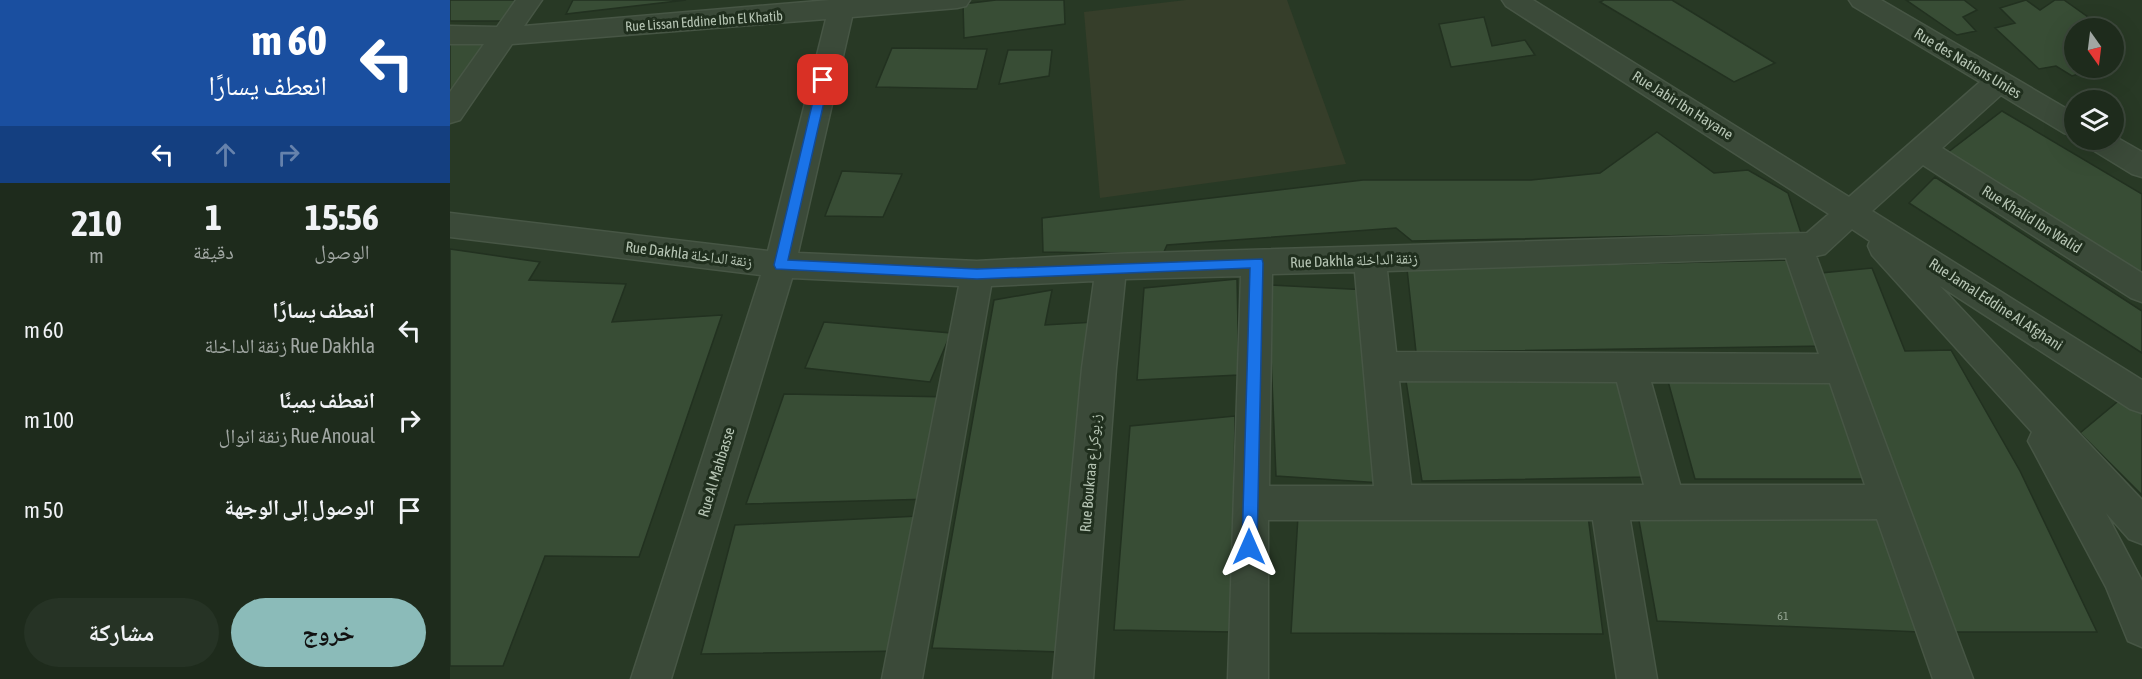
<!DOCTYPE html>
<html lang="ar">
<head>
<meta charset="utf-8">
<style>
  body { margin:0; font-family:"Asap Condensed","Noto Naskh Arabic",sans-serif; background:#263325; color:#f1f3f6; direction:rtl; height:100vh; display:flex; flex-direction:column; font-size:22px; white-space:nowrap }
  * { box-sizing:border-box; margin:0 }
  p { font-size:20px; color:#a1a7a3 }
  .icon { flex:none; width:33px; height:33px; fill:none; stroke:currentColor; stroke-width:2; stroke-linecap:round; stroke-linejoin:round }
  .map { position:relative; flex:1; overflow:hidden; direction:ltr }
  .side { display:flex; flex-direction:column; background:#1e2b1c; width:450px }
  .side>* { flex:none }
  .top-card { background:#1a4fa0; color:#fff; overflow:hidden }
  .needle { width:39px; rotate:166deg }
  .fabs { position:absolute; left:1614px; top:18px; display:grid; gap:12px }
  .fabs a { display:grid; place-items:center; width:60px; height:60px; border-radius:50%; background:#1e2b1c; box-shadow:0 6px 24px #0002,0 0 0 2px #3c473b; font-size:30px }
  .pin { position:absolute; display:grid; place-items:center; width:51px; height:51px; color:#fff; margin:-26px; border-radius:12px; box-shadow:0 3px 9px #0006 }
  .me { position:absolute; width:66px; margin:-33px; rotate:0deg; stroke-linejoin:round; filter:drop-shadow(0 0 4px #0008) }
  .turn { display:flex; align-items:center; gap:21px; height:126px; padding:0 24px; font-size:27px }
  .turn .icon { width:78px; height:78px; stroke-width:2.5 }
  .turn b { display:block; font-size:42px; line-height:51px }
  .lanes { display:flex; align-items:center; height:57px; padding:0 24px; background:#0003; justify-content:center; gap:30px; direction:ltr }
  .lanes .off { opacity:.35 }
  .eta { display:flex; justify-content:space-evenly; align-items:center; height:102px; text-align:center }
  .eta b { font-size:36px; font-weight:700; line-height:42px }
  .primary-button { display:flex; gap:12px; margin-top:auto; padding:12px 24px }
  .primary-button a { flex:1; height:69px; border-radius:36px; background:#8bbbb9; color:#111; font-size:24px; font-weight:700; line-height:69px; text-align:center }
  .primary-button a+a { background:#263325; color:#f1f3f6 }
  ul { padding:0; list-style:none }
  li { display:flex; align-items:center; gap:18px; height:90px; padding:0 24px }
  li div { flex:1 }
  li b { display:block; font-size:22px }
  li em { font-style:normal }
  main { display:flex; flex:1; min-height:0 }
  .map>svg:first-child { display:block }
</style>
</head>
<body>
<main>
<div class="map">
<svg width="1692" height="679" viewBox="0 0 1692 679">
  <rect width="100%" height="100%" fill="#283925"/>
  <path fill="#363e2a" d="M736 0H837L896 164 650 198 634 12Z"/>
  <path fill="#384d35" stroke="#223120" stroke-width="1.5" d="M0 0H73L57 21H0Z
    M123 0H236L116 14Z
    M546 0H614L615 24 514 38 513 4Z
    M1154 0H1222L1325 63 1284 82 1150 2Z
    M1456 0H1514L1527 10 1513 17 1526 31 1507 35Z
    M1576 0 1590 10 1605 0H1614L1645 22 1635 27 1637 28H1624V68H1648L1622 76 1606 66 1589 69 1545 28 1565 23 1550 8Z
    M1034 17 1042 46 1075 40 1085 55 1001 67 989 24Z
    M46 38 0 103V39Z
    M442 48 537 49 527 89 426 87Z
    M558 50H602L599 76 549 84Z
    M1552 111 1692 194V274L1497 153Z
    M1207 132 1264 173 1298 170 1338 193 1351 233 962 241 946 228 717 245 713 254 593 252 592 218 913 180H1081L1150 173Z
    M392 171 452 174 433 217 375 216Z
    M1485 177 1692 311V353L1459 203Z
    M0 249 90 262 79 280 176 284 162 322 272 315 189 557 95 556 53 666H0Z
    M1344 260 1377 346 966 352 957 269Z
    M1422 268 1455 351 1501 350 1570 471 1647 632H1501L1371 273Z
    M787 279 789 375 687 380 694 288Z
    M818 285 919 290 932 483 826 476Z
    M602 290 595 325 645 322 610 652 482 648 544 300Z
    M374 322 501 333 480 382 355 368Z
    M1216 374 1381 376 1418 479H1245Z
    M1167 378 1198 477 972 481 956 381Z
    M334 394 502 397 483 499 296 504Z
    M1672 398 1692 411V495L1630 433Z
    M785 416 782 632 664 630 680 426Z
    M1186 504 1425 507 1470 632 1207 621Z
    M1137 508 1153 634 841 633 848 516Z
    M469 516 454 651 251 654 285 525Z"/>
  <g fill="none" stroke-linecap="round" stroke-linejoin="round">
    <defs>
      <path id="minor" d="M66 0H92L74 26 380 0H520L516 6 507 8 402 17 348 253 527 261 661 254 1357 233 1379 214 1056 6 1052 0H1083L1399 197 1530 82 1403 6 1399 0H1431L1624 113V136L1614 133 1551 95 1492 148 1692 273V302L1681 298 1473 165 1422 211 1692 380V413L1680 409 1490 286 1692 500V544L1679 539 1656 513 1692 581V647L1678 641 1656 587 1584 452 1578 441 1582 432 1422 255 1418 246 1420 241 1402 229 1375 254 1366 256 1523 679H1483L1427 519 1180 520 1207 679H1167L1143 520H818V679H778L791 276 675 279 666 368 643 679H603L632 368 644 281 541 286 472 679H432L509 286 342 278 221 679H181L311 275 0 237V213L318 251 376 19 62 44 10 120 0 123V92L34 44H0V26L47 27ZM1336 258 1369 354 946 352 937 271ZM905 272 924 486H819L822 274ZM949 381 1167 382 1194 485H961ZM1201 382 1380 383 1415 485H1230Z
        M1664 136 1692 152V177L1682 174 1638 147 1634 140H1664Z"/>
    </defs>
    <use href="#minor" stroke="#475645" stroke-width="3"/>
    <use href="#minor" fill="#3b4a39" fill-rule="evenodd"/>
  </g>
  <path fill="#1a73e8" stroke="#114b97" stroke-width="1.5" d="M373 76 379 80 338 260 527 269 812 259 813 263 807 547 805 552 799 554 794 552 792 547 800 268 527 279 326 269 324 265 368 80Z"/>
  <g text-anchor="middle" dominant-baseline="central" stroke-width="6" stroke-linejoin="round" paint-order="stroke">
    <g font-size="12" fill="#95a693">
      <text x="1333" y="616">61</text>
    </g>
    <g font-size="14" fill="#b6c5b4" stroke="#202f1e">
      <text transform="translate(254 21) rotate(-4)">Rue Lissan Eddine Ibn El Khatib</text>
    </g>
    <g font-size="15" fill="#b6c5b4" stroke="#202f1e">
      <text transform="translate(1518 63) rotate(31)">Rue des Nations Unies</text>
      <text transform="translate(1233 105) rotate(32)">Rue Jabir Ibn Hayane</text>
      <text transform="translate(1582 219) rotate(32)">Rue Khalid Ibn Walid</text>
      <text transform="translate(239 254) rotate(7)">Rue Dakhla زنقة الداخلة</text>
      <text transform="translate(904 260) rotate(-2)">Rue Dakhla زنقة الداخلة</text>
      <text transform="translate(1546 304) rotate(33)">Rue Jamal Eddine Al Afghani</text>
      <text transform="translate(266 472) rotate(-73)">Rue Al Mahbasse</text>
      <text transform="translate(640 473) rotate(-85)">Rue Boukraa ز. بوكراع</text>
    </g>
  </g>
</svg>
<div class="fabs">
<a><svg class="needle" viewBox="-14 -14 28 28"><path d="M0-13l5 13h-10z" fill="#e53935"/><path d="M0 13l5-13h-10z" fill="#a1a7a3"/></svg></a>
<a><svg class="icon" aria-label="layers" viewBox="0 0 24 24"><path d="M12 4l9 5-9 5-9-5zM3 14l9 5 9-5"/></svg></a>
</div>
<div class="pin" style="left:373px;top:80px;background:#d93025"><svg class="icon" aria-label="arrive" viewBox="0 0 24 24"><path d="M6 21V4h12l-3 4 3 4H6"/></svg></div>
<svg class="me" style="left:799px;top:547px" viewBox="-20 -20 40 40"><path d="M0-17L14 15 0 8-14 15z" fill="#1a73e8" stroke="#fff" stroke-width="4"/></svg>
</div>
<section class="side">
<div class="top-card">
<div class="turn"><svg class="icon" aria-label="left" viewBox="0 0 24 24"><path d="M17 20v-9H6M10 6l-5 5 5 5"/></svg><div><b>60 m</b>انعطف يسارًا</div></div>
<div class="lanes"><svg class="icon" aria-label="left" viewBox="0 0 24 24"><path d="M17 20v-9H6M10 6l-5 5 5 5"/></svg><svg class="icon off" aria-label="ahead" viewBox="0 0 24 24"><path d="M12 20V5M6 11l6-6 6 6"/></svg><svg class="icon off" aria-label="right" viewBox="0 0 24 24"><path d="M7 20v-9h11M14 6l5 5-5 5"/></svg></div>
</div>
<div class="eta">
<div><b>15:56</b><p>الوصول</p></div>
<div><b>1</b><p>دقيقة</p></div>
<div><b>210</b><p>m</p></div>
</div>
<ul>
<li><svg class="icon" aria-label="left" viewBox="0 0 24 24"><path d="M17 20v-9H6M10 6l-5 5 5 5"/></svg><div><b>انعطف يسارًا</b><p>Rue Dakhla زنقة الداخلة</p></div><em>60 m</em></li>
<li><svg class="icon" aria-label="right" viewBox="0 0 24 24"><path d="M7 20v-9h11M14 6l5 5-5 5"/></svg><div><b>انعطف يمينًا</b><p>Rue Anoual زنقة انوال</p></div><em>100 m</em></li>
<li><svg class="icon" aria-label="arrive" viewBox="0 0 24 24"><path d="M6 21V4h12l-3 4 3 4H6"/></svg><div><b>الوصول إلى الوجهة</b></div><em>50 m</em></li>
</ul>
<div class="primary-button"><a>خروج</a><a>مشاركة</a></div>
</section>
</main>
</body>
</html>
